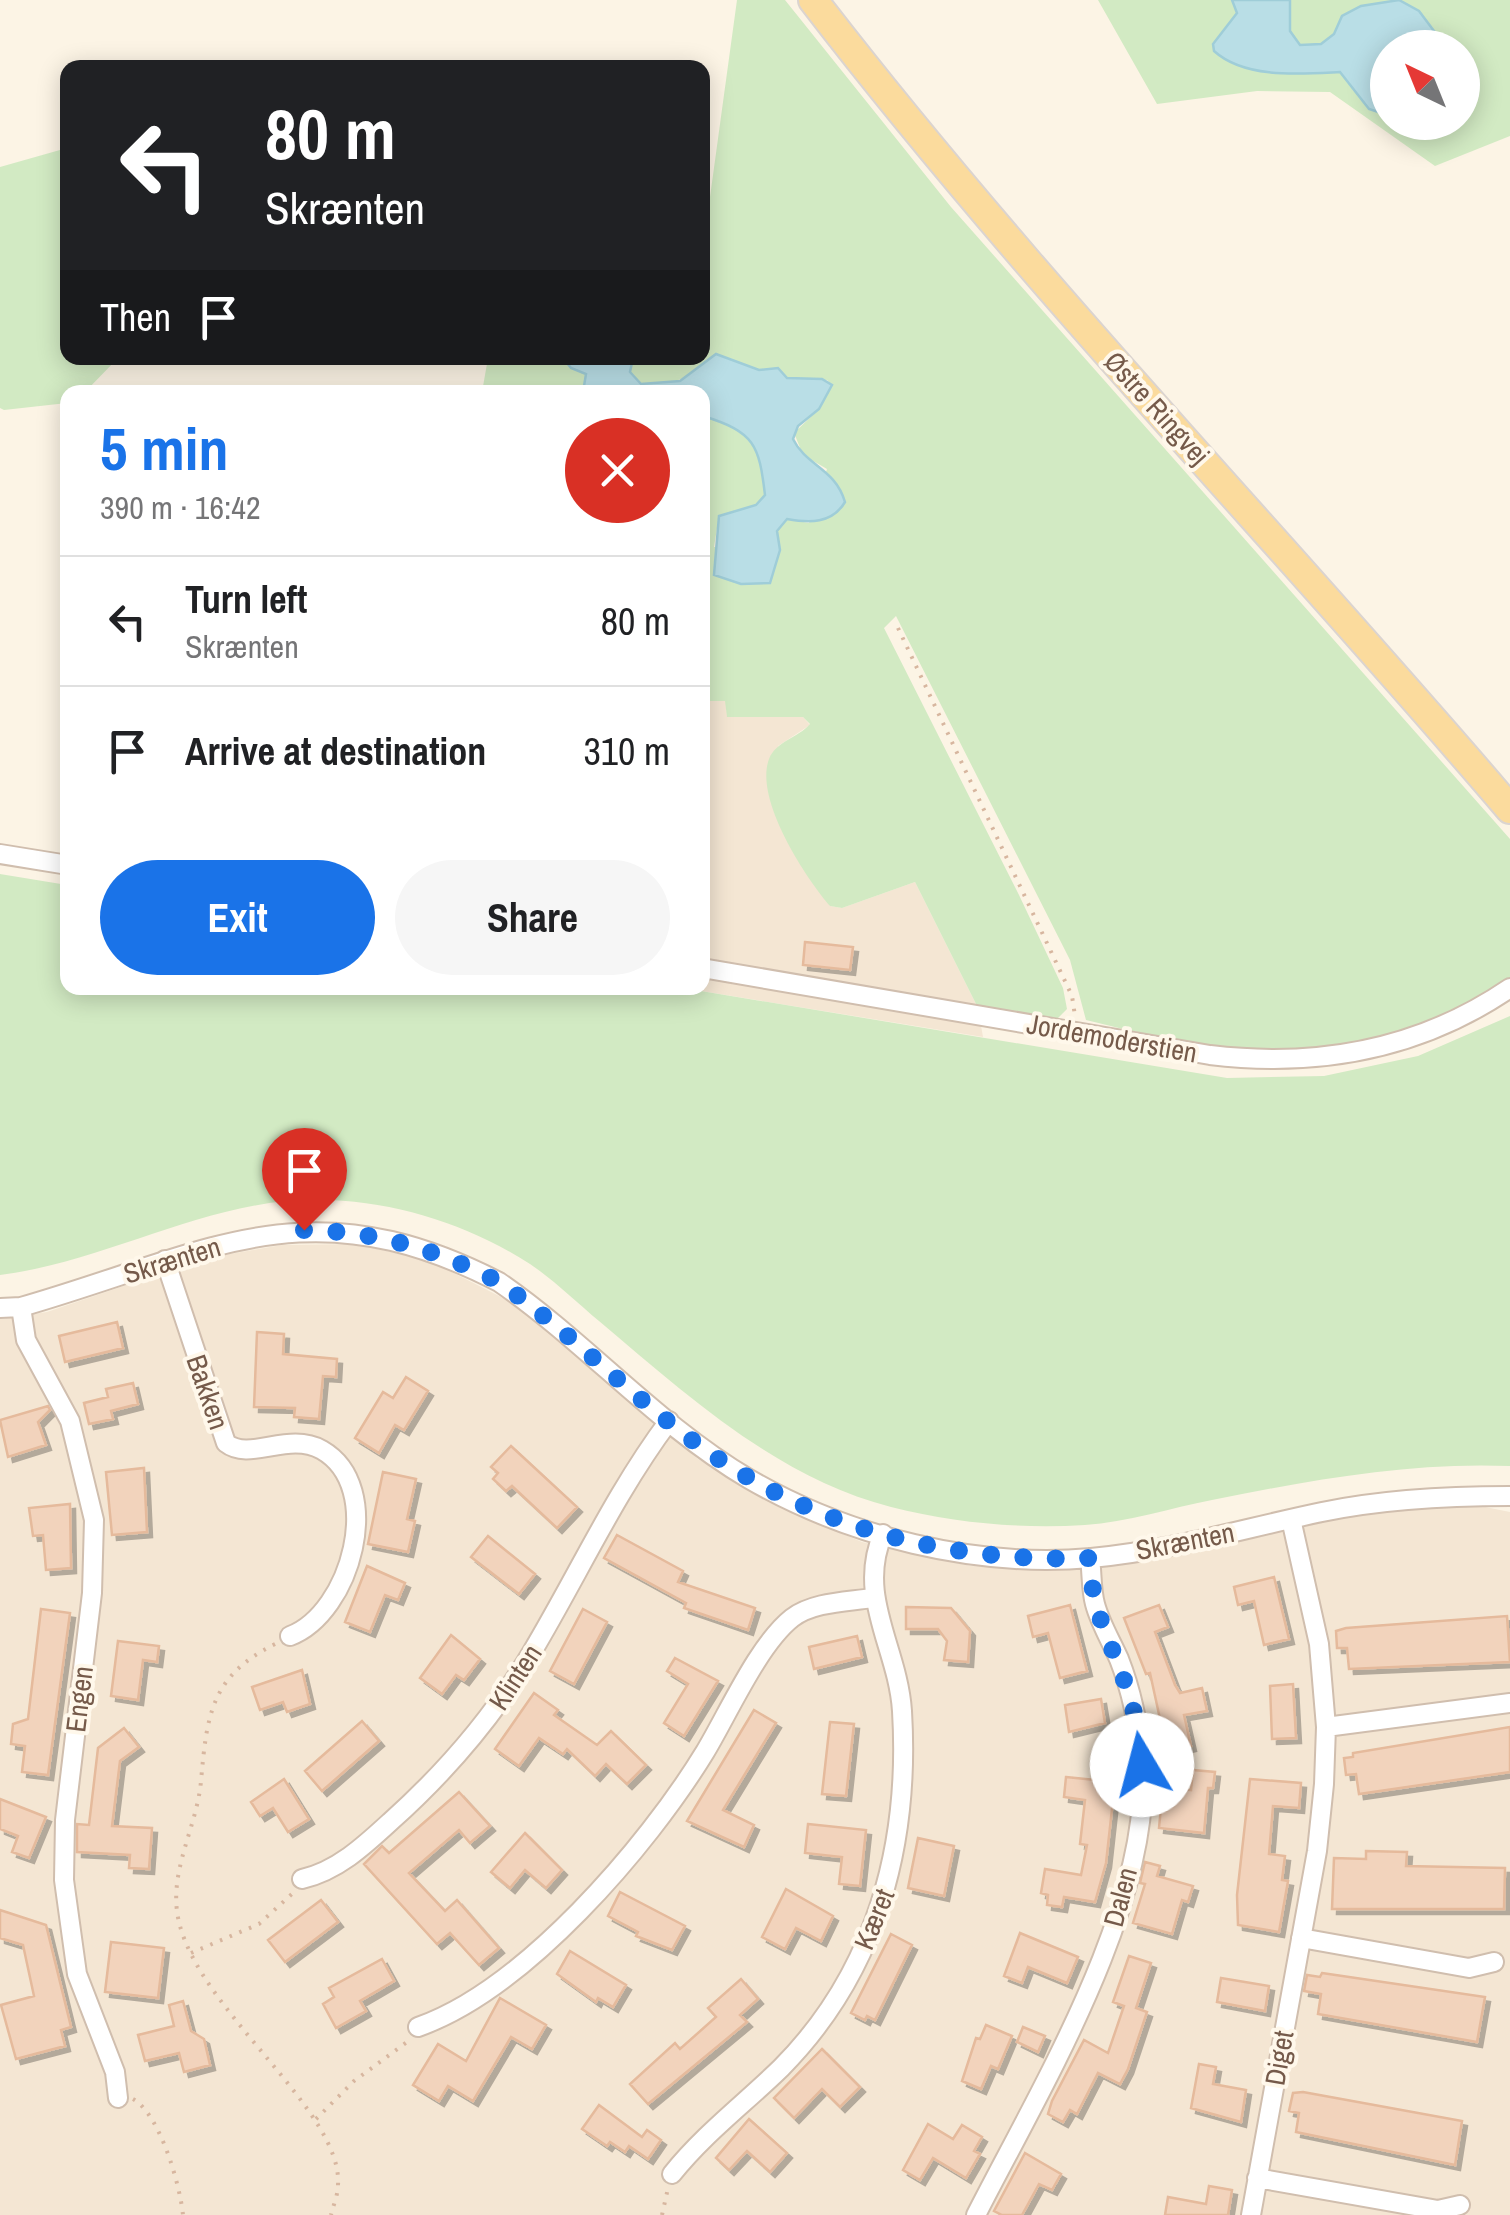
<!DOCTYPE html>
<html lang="en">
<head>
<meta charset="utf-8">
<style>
  body { margin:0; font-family:"Archivo Narrow",sans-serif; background:#f6f6f6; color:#202124; height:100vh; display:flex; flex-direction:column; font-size:38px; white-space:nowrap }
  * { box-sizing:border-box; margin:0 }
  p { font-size:32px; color:#757577 }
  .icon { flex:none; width:55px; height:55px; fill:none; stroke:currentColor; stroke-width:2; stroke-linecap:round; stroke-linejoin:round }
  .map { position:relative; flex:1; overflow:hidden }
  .side { position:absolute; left:60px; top:385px; width:650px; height:610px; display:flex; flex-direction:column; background:#fff; border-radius:20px; box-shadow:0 5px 25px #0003 }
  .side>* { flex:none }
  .top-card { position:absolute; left:60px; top:60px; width:650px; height:305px; border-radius:20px; box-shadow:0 5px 25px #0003; background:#202124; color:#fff; overflow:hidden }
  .needle { width:65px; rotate:317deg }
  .fabs { position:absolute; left:1370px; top:30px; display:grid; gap:20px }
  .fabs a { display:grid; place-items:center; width:110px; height:110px; border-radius:50%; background:#fff; box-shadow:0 5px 25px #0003; font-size:50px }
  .pin { position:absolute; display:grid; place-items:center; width:85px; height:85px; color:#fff; margin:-102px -42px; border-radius:50% 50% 50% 0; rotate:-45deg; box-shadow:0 0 10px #0007 }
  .pin .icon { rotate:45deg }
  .me { position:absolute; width:110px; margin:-55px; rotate:352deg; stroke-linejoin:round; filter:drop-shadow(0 0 8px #0008) }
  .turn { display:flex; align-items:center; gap:35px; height:210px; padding:0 40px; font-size:45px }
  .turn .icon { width:130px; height:130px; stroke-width:2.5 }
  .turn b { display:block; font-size:70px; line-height:85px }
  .then { display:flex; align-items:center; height:95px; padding:0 40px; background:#0003; gap:20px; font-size:38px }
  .round { display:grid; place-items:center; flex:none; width:105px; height:105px; border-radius:52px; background:#f6f6f6 }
  .summary { display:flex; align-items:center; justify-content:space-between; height:170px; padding:0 40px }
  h1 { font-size:60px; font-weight:800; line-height:75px; color:#1a73e8 }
  .button { display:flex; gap:20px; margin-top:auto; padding:20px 40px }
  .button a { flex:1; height:115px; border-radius:60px; background:#1a73e8; color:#fff; font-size:40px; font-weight:800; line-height:115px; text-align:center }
  .button a+a { background:#f6f6f6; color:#202124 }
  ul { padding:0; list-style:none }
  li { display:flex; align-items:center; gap:30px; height:130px; padding:0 40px; border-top:2px solid #e0e0e0 }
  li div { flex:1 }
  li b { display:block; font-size:38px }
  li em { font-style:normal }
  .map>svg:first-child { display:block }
</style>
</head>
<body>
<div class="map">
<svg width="1510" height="2215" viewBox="0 0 1510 2215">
  <defs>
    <filter id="shadow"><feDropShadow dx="5" dy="5" stdDeviation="0" flood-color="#0004"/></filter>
  </defs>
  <rect width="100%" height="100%" fill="#fcf4e5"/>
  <path fill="#f4e6d3" d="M703 701H726L727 717H803L810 725 778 746 830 906 842 908 915 882 978 1008 983 1037 683 988H702Z
    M356 1244 430 1261 513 1303 698 1459 781 1508 862 1542 971 1566 1066 1569 1158 1557 1373 1511 1480 1506 1510 1512V2215H0V1319L47 1312 206 1258 282 1245Z"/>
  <path fill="#d2eac3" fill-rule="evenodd" d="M737 0H785L951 207 1510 839V978C1368 1069 1244 1060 1086 1020L1070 960 896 616 884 628 1019 895 1063 988 1067 1009 1056 1020 978 1008 915 882 842 908 830 906C805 877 754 799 769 759 776 741 798 738 810 724L803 717H727L725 701H703V416C755 432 759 445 765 495L756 505 719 516 714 547 780 550 777 531 787 519 809 523 827 469 803 455 794 433 819 409 832 385 827 380 787 378 778 368 759 370 707 359C689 382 669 384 641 384L630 372 633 358H702L703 248Z
    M1098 0H1510V136L1435 166 1330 92 1257 91 1157 104ZM1388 48H1462V122H1388Z
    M67 148 68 358H118L85 392H68L67 403 4 410 0 408V167Z
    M488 358H563L571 368 587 374 583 392H482Z
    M0 874 67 885 68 988H683L1227 1078 1324 1076 1418 1056 1510 1016V1466C1408 1462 1312 1480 1212 1500 1171 1508 1127 1522 1085 1525 1020 1529 954 1523 891 1507 777 1478 687 1395 599 1321 576 1302 554 1280 530 1264 471 1226 401 1203 331 1200 215 1194 113 1261 0 1275Z"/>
  <path fill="#b9dee6" stroke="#9fcdd8" stroke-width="2.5" d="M1232 0H1290V31L1300 45 1321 44 1334 34 1342 16 1361 6 1399 0 1419 11 1446 47 1388 48 1387 115 1369 109 1340 72C1300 74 1245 79 1214 51L1213 44 1237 13Z
    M716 354 759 370 778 368 787 378 822 379 832 385 819 409 798 426 793 439C806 466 835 468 845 502 832 524 809 523 787 519L777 531 780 550 770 583 741 584 714 575 719 516 756 505 765 495C759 445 755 432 703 416L702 392H583L586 374 571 368 563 358H633L630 372 641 384 680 381Z"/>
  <path fill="#f2d3bc" stroke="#e5ba9c" stroke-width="2.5" filter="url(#shadow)" d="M805 942 853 947 850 970 803 965Z
    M117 1322 123 1348 65 1362 59 1336Z
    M257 1332 284 1334 283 1354 337 1359 336 1377 323 1376 319 1419 294 1417 295 1408 254 1407Z
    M406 1377 428 1391 404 1430 395 1425 379 1453 355 1438 383 1392 393 1398Z
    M133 1383 138 1404 111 1411 113 1419 89 1424 84 1403 108 1397 106 1389Z
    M48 1406 50 1410 38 1422 46 1445 8 1457 0 1420Z
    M511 1446 577 1507 557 1528 512 1486 506 1491 493 1479 498 1473 491 1467Z
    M144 1468 147 1532 112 1535 106 1472Z
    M383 1472 416 1479 407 1519 415 1521 408 1552 368 1544Z
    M70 1504 71 1568 46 1570 43 1535 33 1536 29 1508Z
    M617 1535 683 1571 678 1582 755 1608 748 1630 684 1608 686 1603 604 1558Z
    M488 1536 535 1574 519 1594 471 1557Z
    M367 1566 405 1583 398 1600 385 1595 370 1632 345 1622Z
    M1274 1577 1289 1639 1264 1645 1254 1601 1238 1605 1234 1587Z
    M1070 1605 1087 1671 1060 1678 1048 1633 1033 1637 1028 1616Z
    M1159 1605 1168 1627 1155 1632 1175 1685 1180 1693 1202 1688 1207 1711 1184 1715 1191 1746 1167 1751 1150 1673 1146 1674 1124 1618Z
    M906 1607 951 1608 970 1631 968 1662 944 1660 947 1641 938 1629H906Z
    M41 1609 70 1613 48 1775 22 1772 25 1746 11 1744 13 1724 28 1719Z
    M583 1609 607 1622 574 1684 550 1671Z
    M1507 1616 1510 1662 1349 1669 1347 1648H1337L1336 1631 1346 1628Z
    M451 1635 480 1659 464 1680 456 1675 442 1694 420 1678Z
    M857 1636 862 1657 814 1669 809 1647Z
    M118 1641 159 1646 157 1662 143 1660 138 1700 111 1696Z
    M675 1658 718 1681 684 1736 664 1723 688 1684 667 1671Z
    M302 1670 310 1704 287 1712 283 1702 260 1710 252 1687Z
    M1293 1684 1296 1738 1272 1739 1270 1686Z
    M534 1693 558 1710 554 1715 597 1745 611 1731 646 1765 627 1784 606 1764 595 1776 567 1749 563 1754 539 1738 519 1766 495 1749Z
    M1101 1699 1105 1723 1069 1732 1065 1705Z
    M754 1710 776 1723 723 1810 754 1825 744 1847 687 1821Z
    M362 1721 379 1741 322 1791 305 1771Z
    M830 1722 854 1724 846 1796 822 1794Z
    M1510 1727V1772L1359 1794 1356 1774 1346 1775 1344 1758 1353 1757V1753Z
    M124 1728 139 1747 120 1761 112 1826 152 1828 149 1869 129 1868 130 1855 77 1852V1824L89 1825 98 1748Z
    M1193 1770 1215 1772 1213 1788H1208L1204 1833 1159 1828 1163 1787 1191 1790Z
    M1066 1777 1115 1782 1106 1863 1095 1902 1064 1897 1062 1907 1047 1905 1048 1895 1041 1893 1045 1869 1081 1875 1087 1845 1080 1844 1085 1800 1064 1797Z
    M284 1779 309 1819 288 1832 273 1808 260 1816 251 1802Z
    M1250 1779 1301 1783 1299 1808 1273 1806 1269 1854 1285 1856 1282 1880 1288 1881 1279 1932 1238 1925 1237 1895Z
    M459 1792 490 1826 470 1843 459 1830 409 1873 445 1911 457 1900 499 1948 479 1965 450 1933 437 1944 364 1864 382 1846 389 1853Z
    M0 1799 46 1817 29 1858 12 1852 18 1836 0 1829Z
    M808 1824 866 1830 860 1886 839 1884 842 1857 805 1853Z
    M525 1833 562 1870 546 1888 525 1870 510 1888 491 1872Z
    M918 1838 954 1846 944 1896 908 1888Z
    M1366 1851 1407 1852 1406 1866 1505 1868 1504 1909H1332L1334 1858 1366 1859Z
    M1145 1862 1160 1866 1157 1876 1193 1886 1188 1902 1182 1900 1172 1934 1133 1923 1145 1884 1140 1883Z
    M786 1889 833 1916 821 1941 796 1928 785 1949 762 1937Z
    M620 1892 685 1926 672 1950 636 1936 638 1932 608 1916Z
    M321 1900 338 1922 285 1962 268 1940Z
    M0 1910 46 1925 71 2027 61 2030 65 2046 16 2059 1 2005 34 1996 23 1945 0 1938Z
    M1020 1933 1078 1957 1067 1983 1028 1967 1022 1983 1004 1976Z
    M891 1934 912 1945 875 2020 867 2016 865 2020 851 2013Z
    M111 1942 164 1948 158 1998 105 1992Z
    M570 1951 626 1985 613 2007 598 1998 596 2002 557 1974Z
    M1129 1956 1151 1963 1136 2008 1147 2012 1128 2069 1120 2084 1098 2073 1077 2114 1070 2110 1063 2122 1048 2114 1052 2101 1084 2040 1108 2053 1124 2006 1113 2002Z
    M382 1959 394 1981 360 2001 366 2011 336 2028 323 2004 334 1997 329 1988Z
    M1322 1973 1485 1997 1477 2042 1318 2014 1321 1994 1304 1991 1307 1975 1320 1977Z
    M1221 1978 1269 1986 1265 2011 1217 2002Z
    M741 1979 758 1999 740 2015 747 2022 648 2104 630 2084 675 2043 680 2049 716 2017 708 2008Z
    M500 1998 546 2025 532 2049 511 2037 473 2101 448 2086 439 2101 413 2085 438 2044 466 2061Z
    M183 2001 191 2031 204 2039 210 2065 184 2072 179 2053 145 2061 138 2035 174 2026 169 2005Z
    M986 2025 1012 2036 998 2069 991 2066 981 2089 962 2081 976 2038 980 2039Z
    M1023 2027 1045 2036 1038 2052 1017 2042Z
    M822 2049 860 2087 840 2107 822 2089 794 2118 774 2098Z
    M1199 2064 1216 2067 1213 2084 1246 2090 1241 2122 1191 2108Z
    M1303 2092 1462 2121 1455 2165 1296 2132 1299 2113 1289 2111 1293 2093Z
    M599 2105 642 2137 647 2130 661 2140 648 2159 629 2146 625 2152 610 2142 607 2146 582 2129Z
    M749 2119 787 2153 770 2172 747 2151 729 2170 716 2158Z
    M928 2124 953 2139 962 2125 982 2137 974 2151 980 2154 966 2178 933 2158 920 2180 903 2170Z
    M1025 2153 1061 2174 1052 2190 1039 2184 1022 2215H1002L994 2211Z
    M1209 2186 1232 2190 1228 2215H1165L1168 2197 1206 2204Z"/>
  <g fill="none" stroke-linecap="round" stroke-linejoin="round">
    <defs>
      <path id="street" d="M0 854 68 865
        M702 968 1210 1055C1318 1068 1419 1050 1510 988
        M165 1260 226 1443C250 1462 288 1431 322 1450 386 1487 351 1613 290 1636
        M21 1307 26 1340 70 1421 94 1520 92 1593 65 1820 64 1880 77 1974 115 2072 118 2098
        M0 1308 21 1307C209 1253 306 1183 499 1282 586 1342 657 1425 749 1479 849 1537 975 1568 1091 1558 1169 1551 1245 1528 1322 1512 1384 1499 1446 1496 1510 1496
        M1326 1727 1510 1703
        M302 1879C337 1871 364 1846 390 1822 446 1772 494 1716 532 1652 578 1575 615 1493 669 1421
        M1301 1938 1469 1968 1494 1962
        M418 2027C524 1990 647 1847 705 1752 728 1714 758 1645 792 1618 813 1602 846 1602 872 1598
        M672 2174C704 2134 744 2104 781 2068 877 1971 910 1844 902 1711 898 1648 856 1596 883 1534
        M1257 2178 1438 2210 1460 2205
        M976 2215C1039 2091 1153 1904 1142 1763 1139 1728 1132 1692 1119 1659 1111 1641 1100 1623 1095 1604 1091 1589 1092 1573 1090 1558
        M1251 2215 1317 1851 1324 1784 1326 1727 1319 1644 1291 1519"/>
      <path id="primary" d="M813 0C1030 282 1279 538 1510 809"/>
    </defs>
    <use href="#street" stroke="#d0beae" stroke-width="22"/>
    <use href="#primary" stroke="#dbd4d0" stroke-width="32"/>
    <path stroke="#d7b69f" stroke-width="4" stroke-dasharray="2.5 8" stroke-linecap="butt" d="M898 628 1072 996 1075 1016
      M275 1644C211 1676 207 1714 201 1781 197 1828 167 1873 179 1922 200 2012 343 2111 338 2185 338 2195 333 2206 331 2215
      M191 1953 259 1924 293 1893
      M133 2099C160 2114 180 2185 183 2215
      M316 2119 354 2081 407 2042
      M662 2215 668 2188"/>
    <use href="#street" stroke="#fff" stroke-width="18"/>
    <use href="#primary" stroke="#fbdb9d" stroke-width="28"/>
  </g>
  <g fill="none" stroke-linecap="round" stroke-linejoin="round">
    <path stroke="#1a73e8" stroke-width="18" stroke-dasharray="0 32.4" d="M304 1230C375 1231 436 1249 499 1282 570 1332 630 1395 700 1446 814 1529 952 1563 1090 1558L1094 1602 1132 1701 1142 1765"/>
  </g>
  <g text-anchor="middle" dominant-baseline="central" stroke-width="8" stroke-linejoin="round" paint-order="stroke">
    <g font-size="28" fill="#755a4a" stroke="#fff8eb">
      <text transform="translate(1157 408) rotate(48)">Østre Ringvej</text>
      <text transform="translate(1112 1038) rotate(10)">Jordemoderstien</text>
      <text transform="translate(172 1260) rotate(-17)">Skrænten</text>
      <text transform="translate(208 1392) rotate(71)">Bakken</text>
      <text transform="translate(1185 1541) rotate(-11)">Skrænten</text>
      <text transform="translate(515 1677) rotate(-57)">Klinten</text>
      <text transform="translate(79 1699) rotate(-83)">Engen</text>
      <text transform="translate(1120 1897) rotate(-75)">Dalen</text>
      <text transform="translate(874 1919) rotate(-68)">Kæret</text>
      <text transform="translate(1279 2058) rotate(-80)">Diget</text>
    </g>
  </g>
</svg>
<div class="fabs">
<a><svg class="needle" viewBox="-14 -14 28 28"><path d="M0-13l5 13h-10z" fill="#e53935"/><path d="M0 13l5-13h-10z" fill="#757577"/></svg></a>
</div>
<div class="pin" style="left:304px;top:1230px;background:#d93025"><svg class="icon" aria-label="arrive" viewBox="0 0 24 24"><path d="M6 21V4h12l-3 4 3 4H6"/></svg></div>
<svg class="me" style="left:1142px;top:1765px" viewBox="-20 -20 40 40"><circle r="19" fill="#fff"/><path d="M0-13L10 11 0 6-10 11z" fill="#1a73e8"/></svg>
<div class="top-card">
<div class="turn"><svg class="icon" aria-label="left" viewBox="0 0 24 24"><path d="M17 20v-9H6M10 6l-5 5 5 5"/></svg><div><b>80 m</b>Skrænten</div></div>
<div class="then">Then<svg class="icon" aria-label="arrive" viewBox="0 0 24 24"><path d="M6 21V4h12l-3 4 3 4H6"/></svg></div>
</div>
<section class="side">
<div class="summary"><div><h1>5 min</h1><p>390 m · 16:42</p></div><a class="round" style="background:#d93025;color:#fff"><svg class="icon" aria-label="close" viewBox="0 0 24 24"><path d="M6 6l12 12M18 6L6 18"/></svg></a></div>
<ul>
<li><svg class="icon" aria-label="left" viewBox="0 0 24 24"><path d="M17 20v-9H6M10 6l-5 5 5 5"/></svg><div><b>Turn left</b><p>Skrænten</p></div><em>80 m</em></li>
<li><svg class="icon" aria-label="arrive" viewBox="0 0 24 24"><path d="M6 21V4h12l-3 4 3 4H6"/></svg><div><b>Arrive at destination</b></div><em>310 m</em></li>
</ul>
<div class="button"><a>Exit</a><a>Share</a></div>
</section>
</div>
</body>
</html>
